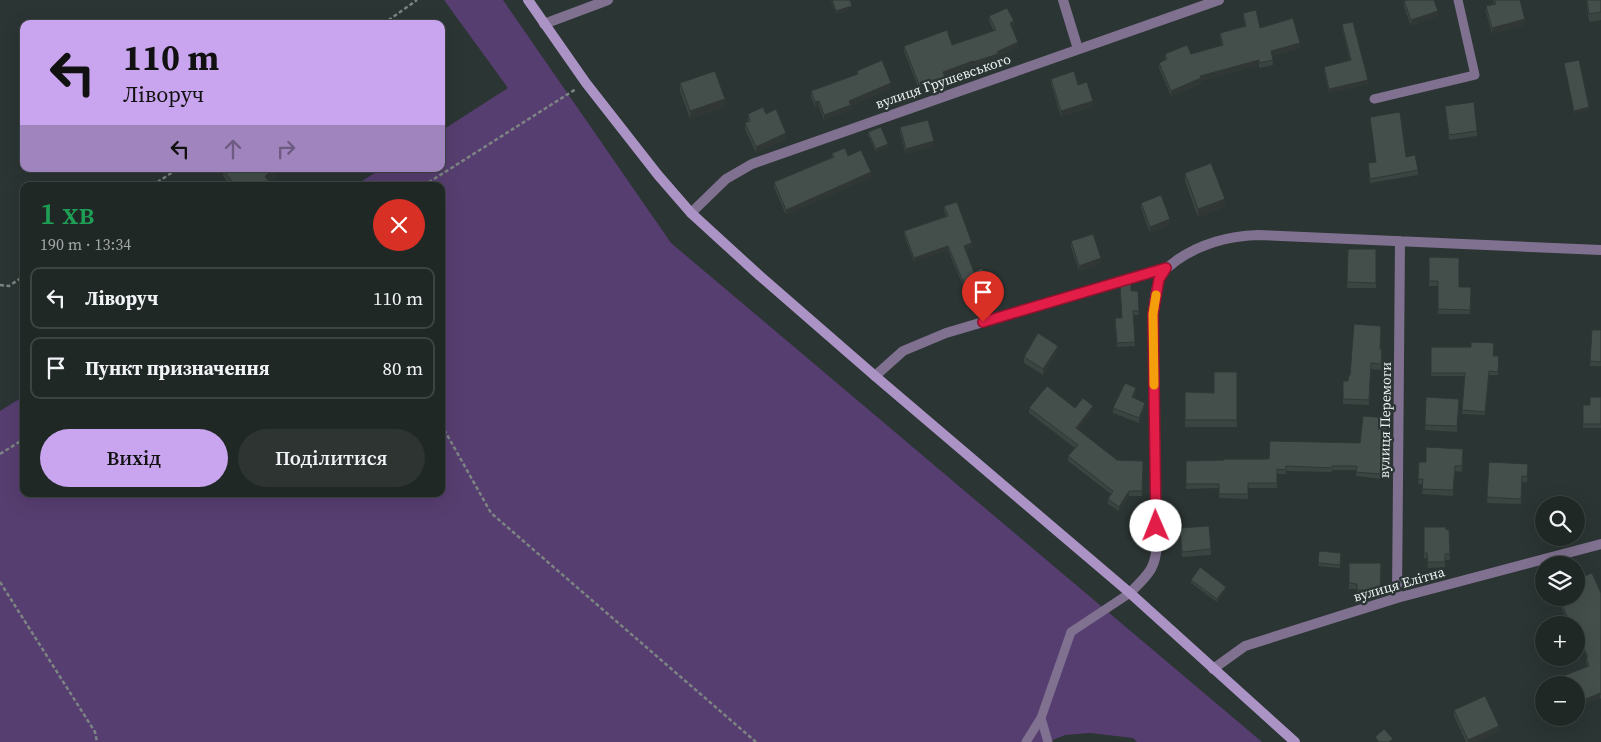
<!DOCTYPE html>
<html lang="uk">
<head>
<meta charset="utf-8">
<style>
  body { margin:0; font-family:"Source Serif 4",serif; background:#2d3432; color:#f1f3f6; height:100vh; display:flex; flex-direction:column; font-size:19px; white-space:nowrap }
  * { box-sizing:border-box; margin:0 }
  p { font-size:16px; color:#a2a6a7 }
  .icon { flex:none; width:28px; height:28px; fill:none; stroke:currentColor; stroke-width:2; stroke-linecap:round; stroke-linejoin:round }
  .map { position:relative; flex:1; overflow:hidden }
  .sheet { position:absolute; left:20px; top:182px; width:425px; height:315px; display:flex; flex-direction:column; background:#202826; border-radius:10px; box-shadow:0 5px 20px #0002,0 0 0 1px #3d4443 }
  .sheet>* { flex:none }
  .banner { position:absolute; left:20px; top:20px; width:425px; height:152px; border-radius:10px; box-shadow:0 5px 20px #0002,0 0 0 1px #3d4443; background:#c8a5ee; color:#111; overflow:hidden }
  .controls { position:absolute; left:1535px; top:496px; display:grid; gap:10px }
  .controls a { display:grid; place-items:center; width:50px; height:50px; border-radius:50%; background:#202826; box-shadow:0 5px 20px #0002,0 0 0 1px #3d4443; font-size:25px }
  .pin { position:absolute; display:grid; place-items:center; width:42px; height:42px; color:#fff; margin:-51px -21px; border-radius:50% 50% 50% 0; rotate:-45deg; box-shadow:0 0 5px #0007 }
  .pin .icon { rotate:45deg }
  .me { position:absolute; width:55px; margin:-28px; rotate:359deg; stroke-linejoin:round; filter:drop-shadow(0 0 4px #0008) }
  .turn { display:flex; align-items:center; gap:18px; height:105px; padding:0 20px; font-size:22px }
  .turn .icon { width:65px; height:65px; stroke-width:2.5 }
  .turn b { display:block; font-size:35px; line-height:42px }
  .lanes { display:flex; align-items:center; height:48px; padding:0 20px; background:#0003; justify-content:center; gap:25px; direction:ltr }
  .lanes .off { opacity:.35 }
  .round { display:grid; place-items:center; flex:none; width:52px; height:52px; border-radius:26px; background:#2d3432 }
  .head { display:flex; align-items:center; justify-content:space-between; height:85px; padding:0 20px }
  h1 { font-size:30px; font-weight:600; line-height:38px; color:#1e9e55 }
  .button { display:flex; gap:10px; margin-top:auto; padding:10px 20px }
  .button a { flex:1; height:58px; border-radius:30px; background:#c8a5ee; color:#111; font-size:20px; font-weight:600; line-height:58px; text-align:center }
  .button a+a { background:#2d3432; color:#f1f3f6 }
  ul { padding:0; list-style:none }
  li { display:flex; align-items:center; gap:15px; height:62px; margin:0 10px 8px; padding:0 10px; border:2px solid #3d4443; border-radius:10px }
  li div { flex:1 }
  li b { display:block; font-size:19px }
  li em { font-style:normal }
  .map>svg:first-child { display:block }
</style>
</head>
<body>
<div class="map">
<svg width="1601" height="742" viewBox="0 0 1601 742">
  <rect width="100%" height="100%" fill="#2b3533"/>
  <path fill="#573e70" d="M444 0H503L671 243 1262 742H1137L1133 738 1090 733 1065 735 1048 742H0V411L24 396V494H441V186H354L381 169H441V131L508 88Z"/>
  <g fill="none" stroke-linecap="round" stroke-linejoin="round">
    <path stroke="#7c8583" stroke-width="2.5" stroke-dasharray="4 2.5" stroke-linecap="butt" d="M383 24 417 0
      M152 186 177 169
      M423 186 576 89
      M0 285 9 286 24 276
      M441 424 491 513 756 742
      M0 454 24 439
      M0 582 95 732 97 742"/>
    <path stroke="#807190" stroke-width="9" d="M1374 99 1475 75 1458 0
      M1026 742 1041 718
      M1048 742 1041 718 1071 632 1130 593"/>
    <path stroke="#807190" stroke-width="10" d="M1063 0 1078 49
      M544 24 608 0
      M691 213 726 179 752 164 1219 0
      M875 376 903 351 946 333 1166 268
      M1130 593C1147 575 1155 571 1157 545L1153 314C1154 303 1155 291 1159 280 1162 270 1170 266 1177 260 1202 243 1228 236 1258 235L1601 250
      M1397 598 1400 241
      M1213 669 1245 646 1397 598 1601 544"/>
    <path stroke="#ab94c5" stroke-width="10" d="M528 0 586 83 658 175 691 213 760 276 875 376 1130 593 1295 742"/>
  </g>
  <path fill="#3a4441" d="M831 0H850L852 8 836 14Z
    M1493 0H1520L1525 25 1492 34 1486 12V6L1494 4Z
    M1586 0H1601V20L1589 22Z
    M1404 1 1438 16 1411 26 1404 7Z
    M1243 13 1260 28 1300 48 1272 56 1273 65 1259 68V65L1201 81V84L1171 96 1159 68V63L1165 60V54H1191L1222 45 1220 38V33L1245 26 1243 18Z
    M989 16 1014 26 1011 27 1018 47 998 56V59L973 67V66L945 76V82L920 92 904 51V46L952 45 994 31 989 21Z
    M1342 24 1368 84 1329 93 1324 71V67L1350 60 1342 28Z
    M1564 63 1589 110 1574 114Z
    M857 71 891 88 851 106V110L824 120 819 107 815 108 811 97V91L857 74Z
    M1051 79 1078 85 1093 107 1061 117 1051 84Z
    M680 83 725 107 690 119 680 91Z
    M1445 106 1477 131V136L1449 140Z
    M748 114H766L786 139 756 153 745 129V123L748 122Z
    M1370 117 1418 170V175L1370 183 1368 163 1376 162Z
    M900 127 934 147 906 154 900 133Z
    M868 132 888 147 876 152 868 135Z
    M832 153 848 156 871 177 786 215 774 187V182L832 157Z
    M223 169H277V176L268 182 271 186H230L223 176Z
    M1185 173 1225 207 1198 217 1185 181Z
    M1141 203 1170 225 1150 233 1141 208Z
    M944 206 972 248 966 250 974 272 992 298 972 307 948 250 914 262 904 235V231L946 216 944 211Z
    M1071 241 1101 264 1079 271 1071 247Z
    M1348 249H1376V288H1347Z
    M1429 257 1459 287H1471L1470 314H1438V286H1429Z
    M1131 291H1138L1139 315H1133L1135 346 1117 347 1115 323 1121 318Z
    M1592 330H1601V366H1590Z
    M1381 331 1380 349 1382 354 1381 370 1371 369 1369 405 1343 404V381H1348L1350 375Z
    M1431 347 1499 356 1498 375H1489L1485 415 1462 414 1465 376H1431Z
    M1058 351 1043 375 1024 363V357Z
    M1237 372V427H1185V392L1214 393Z
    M1136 394 1134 398 1145 408 1139 423 1113 413V408Z
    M1601 397V428H1583V405H1590Z
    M1459 405 1457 432 1425 430V425Z
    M1029 408H1075L1093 411 1078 430 1117 460 1143 461 1142 496H1129L1119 511 1108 504V499L1111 494 1068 461V456L1075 448 1029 413Z
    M1385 446 1387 450 1385 470H1382L1381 479 1356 476V470H1332V472L1286 471V474H1277V488H1248V499L1219 498V488L1186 489V461L1269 459Z
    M1463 449 1462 472 1455 471 1453 496 1422 494 1423 484H1418L1419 462H1426Z
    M1489 462 1528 464 1527 482H1522L1521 504 1487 503Z
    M1424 527 1449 529 1450 560H1445V567L1428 568 1427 558H1424Z
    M1180 528 1211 549V555L1182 557Z
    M1319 551 1341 553 1340 568 1318 566Z
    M1349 563H1381L1380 596 1357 595V589H1349Z
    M1580 578 1601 593V699L1600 698 1579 706 1577 702 1576 703V685H1550V681L1587 667 1586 662V658L1587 657 1576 636V625H1571L1569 621 1568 622 1557 598H1576Z
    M1191 580 1226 590 1217 602 1191 583Z
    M1454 710 1499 731 1476 742H1466L1454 716Z"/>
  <path fill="#303735" d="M852 6V8L836 14V11Z
    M1438 11V16L1411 26V20Z
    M1525 19V25L1492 34V28Z
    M1014 21V26L1010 28V23Z
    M1018 42V47L998 56V59L973 67V62Z
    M1300 43V48L1271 56V51Z
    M1259 60V65L1201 81V84L1171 96V91L1200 76Z
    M973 61V66L943 77V72Z
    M945 78V82L920 92V87Z
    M1368 80V84L1329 93V89Z
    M891 83V88L851 106V110L824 120V115L849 101Z
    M725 99V107L690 119V111Z
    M819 101V107L815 108V102Z
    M1093 101V107L1061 117V111Z
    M1589 107V110L1574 114V111Z
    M786 133V139L756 153V147Z
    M934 141V147L906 154V149Z
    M888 144V147L876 152V149Z
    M275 169H277V176L265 184V176Z
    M871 172V177L786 215V210Z
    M1225 199V207L1198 217V209Z
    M1170 219V225L1150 233V227Z
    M972 243V248L964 251V246Z
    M948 246V250L914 262V258Z
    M1101 258V264L1079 271V266Z
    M992 293V298L972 307V302Z
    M1058 346V351L1043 375V369Z
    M1136 388V394L1132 402V397Z
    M1145 403V408L1139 423V418Z
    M1093 406V411L1076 433V428Z
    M1129 491V496L1119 511V507Z
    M1226 587V590L1217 602V599Z
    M1600 693V698L1579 706V702Z
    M1499 726V731L1476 742H1468V740Z"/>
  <path fill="#444f4c" stroke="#303735" d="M832 0H850L852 6 836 11Z
    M1408 0H1434L1438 11 1411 20 1404 1Z
    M1495 0H1520L1525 19 1492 28 1486 6 1496 4Z
    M1587 0H1601V12L1589 14Z
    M1007 8 1014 21 1010 23 1018 42 997 52 998 54 973 62V61L943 72 945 78 920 87 904 46 947 30 952 45 996 30 989 16Z
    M1256 10 1260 28 1293 18 1300 43 1271 51 1273 60 1259 63V60L1200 76 1201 78 1171 91 1159 63 1167 59 1165 54 1187 45 1191 54 1223 45 1220 33 1246 26 1243 13Z
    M1353 22 1368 80 1329 89 1324 67 1351 60 1342 24Z
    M882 60 891 83 849 101 851 105 824 115 819 101 815 102 811 91 858 74 857 71Z
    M1579 60 1589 107 1574 111 1564 63Z
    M715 71 725 99 690 111 680 83Z
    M1074 71 1078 85 1087 82 1093 101 1061 111 1051 79Z
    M1474 102 1477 131 1449 135 1445 106Z
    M763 107 766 114 776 109 786 133 756 147 745 123 750 121 748 114Z
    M1400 112 1406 157 1415 155 1418 170 1370 179 1368 163 1376 162 1370 117Z
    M928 120 934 141 906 149 900 127Z
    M881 127 888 144 876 149 868 132Z
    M845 148 848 156 861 150 871 172 786 210 774 182 834 157 832 153Z
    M1211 163 1225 199 1198 209 1185 173Z
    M223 169H275L265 176 271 185 269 186H235Z
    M1161 195 1170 219 1150 227 1141 203Z
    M957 202 972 243 964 246 974 272 982 268 992 293 972 302 948 246 914 258 904 231 948 216 944 206Z
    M1093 234 1101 258 1079 266 1071 241Z
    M1348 249H1376V283L1347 282Z
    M1429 257 1459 258V287H1471L1470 310 1438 309V281H1429Z
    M1131 281V291H1138L1139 311H1133L1135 342 1117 343 1115 318H1122L1120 285Z
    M1354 324 1381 326 1380 349H1382L1381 364 1371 363 1369 400 1343 399V381H1348L1349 375H1350Z
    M1592 330H1601V362L1590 361Z
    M1038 333 1058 346 1043 369 1024 357Z
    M1471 342 1494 343 1493 356H1499L1498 372 1489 371 1485 412 1462 410 1465 373H1431V347H1471Z
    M1214 372H1237V420H1185V392L1214 393Z
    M1125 383 1136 388 1132 397 1145 403 1139 418 1113 408Z
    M1047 386 1075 408 1083 398 1093 406 1076 428 1117 460 1143 461 1142 491H1129L1119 507 1108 499 1113 491 1068 456 1078 445 1029 408Z
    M1426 397 1459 399 1457 426 1425 425Z
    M1590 397H1601V424H1583V405H1590Z
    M1363 416 1387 418 1385 446H1387L1385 466H1382L1381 474 1356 472 1357 466H1332V468L1286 466V470L1277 469V483H1248V494H1219V484H1186V461L1224 460V459H1269L1270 441 1360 443Z
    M1426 447 1463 449 1462 466H1455L1453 490 1422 489 1423 479H1418L1419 462H1426Z
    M1489 462 1528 464 1527 477 1522 476 1521 499 1487 497Z
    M1209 526 1211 549 1182 552 1180 528Z
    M1424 527H1446V530L1449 529 1450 554H1445V562H1428L1427 553H1424Z
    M1319 551 1341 553 1340 565 1318 563Z
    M1349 563H1381L1380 590H1357V584L1349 583Z
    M1200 567 1226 587 1217 599 1191 580Z
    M1592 573 1601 593V695L1600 693 1579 702 1577 698H1576V685H1552L1550 681 1589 666 1586 658 1588 657 1576 631V625H1573L1569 617 1568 618 1559 598H1576V582L1581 580 1580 578Z
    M1485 696 1499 726 1468 740 1454 710Z
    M1384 729 1393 739 1389 742H1379L1375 737Z"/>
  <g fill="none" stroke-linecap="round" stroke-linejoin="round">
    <defs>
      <path id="route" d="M983 322 1166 268 1159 279 1153 314 1156 526"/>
    </defs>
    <use href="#route" stroke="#92132f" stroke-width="12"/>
    <use href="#route" stroke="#e11d48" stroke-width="9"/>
    <path stroke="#f59e0b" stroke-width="9" d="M1154 385 1153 314 1156 295"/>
  </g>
  <g text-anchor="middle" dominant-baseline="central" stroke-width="5" stroke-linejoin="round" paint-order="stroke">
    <g font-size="14" fill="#edf3f2" stroke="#2b3533">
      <text transform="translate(943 81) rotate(-19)">вулиця Грушевського</text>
      <text transform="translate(1385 420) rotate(-89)">вулиця Перемоги</text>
      <text transform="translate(1399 584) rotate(-16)">вулиця Елітна</text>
    </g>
  </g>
</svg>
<div class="controls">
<a><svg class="icon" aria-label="search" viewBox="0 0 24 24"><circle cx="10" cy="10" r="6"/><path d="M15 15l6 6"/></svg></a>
<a><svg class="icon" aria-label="layers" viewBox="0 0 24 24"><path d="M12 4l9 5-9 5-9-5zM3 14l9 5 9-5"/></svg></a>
<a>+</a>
<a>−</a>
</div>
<div class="pin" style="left:983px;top:322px;background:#d93025"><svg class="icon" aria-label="arrive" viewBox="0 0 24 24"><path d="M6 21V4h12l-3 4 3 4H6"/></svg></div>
<svg class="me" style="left:1156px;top:526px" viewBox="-20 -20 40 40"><circle r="19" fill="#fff"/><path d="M0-13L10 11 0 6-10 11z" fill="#e11d48"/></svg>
<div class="banner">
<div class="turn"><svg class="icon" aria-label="left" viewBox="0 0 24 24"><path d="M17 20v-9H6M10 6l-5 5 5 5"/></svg><div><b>110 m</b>Ліворуч</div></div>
<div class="lanes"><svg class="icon" aria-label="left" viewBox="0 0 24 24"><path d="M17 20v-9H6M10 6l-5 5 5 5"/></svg><svg class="icon off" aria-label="ahead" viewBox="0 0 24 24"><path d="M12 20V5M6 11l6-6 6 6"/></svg><svg class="icon off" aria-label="right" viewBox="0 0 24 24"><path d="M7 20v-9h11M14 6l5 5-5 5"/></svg></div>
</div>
<section class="sheet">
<div class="head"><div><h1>1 хв</h1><p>190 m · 13:34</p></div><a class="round" style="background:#d93025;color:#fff"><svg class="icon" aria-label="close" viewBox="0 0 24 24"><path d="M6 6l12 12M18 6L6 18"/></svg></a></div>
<ul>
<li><svg class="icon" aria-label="left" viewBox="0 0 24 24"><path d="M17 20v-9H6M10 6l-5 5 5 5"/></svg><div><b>Ліворуч</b></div><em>110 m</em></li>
<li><svg class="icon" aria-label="arrive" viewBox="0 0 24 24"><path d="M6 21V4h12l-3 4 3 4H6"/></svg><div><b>Пункт призначення</b></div><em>80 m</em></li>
</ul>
<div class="button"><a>Вихід</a><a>Поділитися</a></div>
</section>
</div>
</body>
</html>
